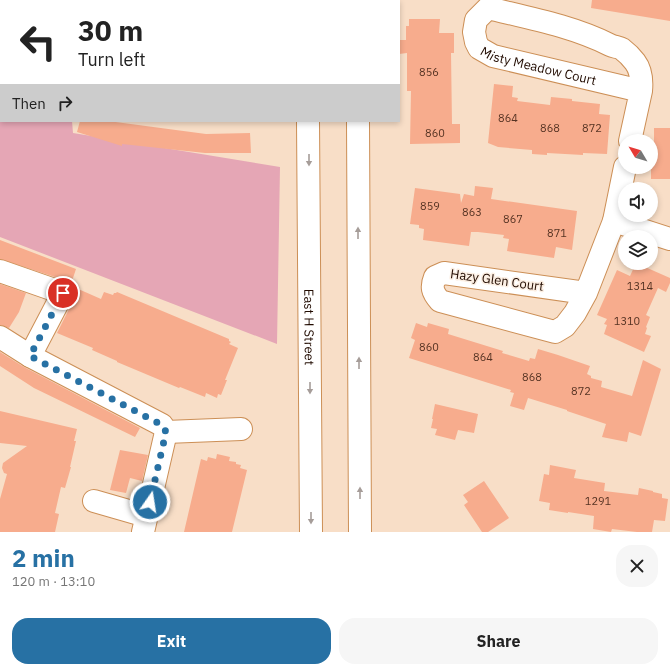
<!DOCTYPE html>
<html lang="en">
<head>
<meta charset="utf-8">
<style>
  body { margin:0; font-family:"IBM Plex Sans",sans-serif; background:#f6f6f6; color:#222; height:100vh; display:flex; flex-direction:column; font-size:15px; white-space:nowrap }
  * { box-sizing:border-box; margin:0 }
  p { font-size:13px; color:#767676 }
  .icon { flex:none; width:22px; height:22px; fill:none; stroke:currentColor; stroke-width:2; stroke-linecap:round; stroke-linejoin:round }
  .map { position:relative; height:532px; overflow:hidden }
  .details { display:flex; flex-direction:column; background:#fff; flex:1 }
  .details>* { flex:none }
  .guide { position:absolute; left:0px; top:0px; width:400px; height:122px; box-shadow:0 2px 6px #0003; background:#fff; color:#222; overflow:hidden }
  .needle { width:26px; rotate:308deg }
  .tools { position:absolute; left:618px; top:134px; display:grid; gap:8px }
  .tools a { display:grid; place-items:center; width:40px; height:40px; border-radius:50%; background:#fff; box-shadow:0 2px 6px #0003; font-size:20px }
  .pin { position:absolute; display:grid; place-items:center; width:34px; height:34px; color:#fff; margin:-17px; border:2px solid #fff; border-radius:50%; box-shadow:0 1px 4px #0007 }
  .me { position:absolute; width:44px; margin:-22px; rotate:13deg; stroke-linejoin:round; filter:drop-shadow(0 0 3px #0008) }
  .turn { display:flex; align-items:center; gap:14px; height:84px; padding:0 12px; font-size:18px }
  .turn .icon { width:52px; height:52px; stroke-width:2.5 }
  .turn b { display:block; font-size:28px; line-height:34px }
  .then { display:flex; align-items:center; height:38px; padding:0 12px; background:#0003; gap:8px; font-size:15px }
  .round { display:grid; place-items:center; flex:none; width:42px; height:42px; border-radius:16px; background:#f6f6f6 }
  .head { display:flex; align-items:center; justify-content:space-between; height:68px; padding:0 12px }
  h1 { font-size:24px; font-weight:800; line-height:30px; color:#2771a4 }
  .action { display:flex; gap:8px; margin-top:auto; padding:8px 12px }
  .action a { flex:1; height:46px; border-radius:16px; background:#2771a4; color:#fff; font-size:16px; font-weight:800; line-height:46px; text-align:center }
  .action a+a { background:#f6f6f6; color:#222 }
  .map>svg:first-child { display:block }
</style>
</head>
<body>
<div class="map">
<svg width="670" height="532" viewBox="0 0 670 532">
  <rect width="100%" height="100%" fill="#f8dec7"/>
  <path fill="#e5a6b5" d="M0 0 59 1H1V121H72L73 133 280 167 277 344 0 237Z"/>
  <path fill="#f7ac8d" d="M592 0H670V21L591 8Z
    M409 19H440L439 33H454V53H451L452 124H460V143L410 144 411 91H407V53L399 54V40H406V26H409Z
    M494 84 513 86 512 97 518 98 517 101 550 105 551 97 572 99V101L600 104 599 114 610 115 607 154 583 153V155L547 153V155L532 154V150L498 147 488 143Z
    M80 121H108L206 134 250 133 251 153H205L122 144V146L77 132Z
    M654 128H670V179H651V160H654Z
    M475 186 493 188 491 199 577 211 572 250 556 247 554 258 507 251 509 239 503 238 504 235 478 232H471L469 246 423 240 424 229 419 228V225L410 224 415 188 460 194 461 203 464 194 474 196Z
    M0 240 76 269 71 284 67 281 0 259Z
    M636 263 670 278V283L666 292 658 288 646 315 650 317 646 327 647 328 645 334 651 336 644 352 604 334 607 325 604 324 607 319 597 315 617 270 630 276Z
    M0 284 26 293 19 312 9 328 0 325Z
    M76 288 101 299 104 292 113 295 114 293H116L117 292 229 339V341L231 342 229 344 238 348 225 380H227L221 395 218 394 217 398 206 393 205 397 180 387 179 388 117 362V361L92 350 93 348 57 333 74 299Z
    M416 323 427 327 428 323 449 329 448 334 503 351 502 353 529 361 530 358 535 359 538 349 558 355 590 366 587 374 591 376V378L602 381 601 387 632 396 643 360 661 369 641 436 629 432 627 442 602 437 606 424 567 411V410L528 398 524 410 510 406 514 393 510 392 511 390 409 358 415 340 411 338Z
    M0 352 24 367 140 428 135 437 34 388 0 366Z
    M435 404 478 414 474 433 458 430 455 440 435 435 437 429 431 428 433 419H432Z
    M0 411 77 429 74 441H76L70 467H71L65 488 61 487 55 513 59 514 55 532H0V499L7 474 4 473 2 468 3 463 27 446 0 443Z
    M120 450 148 455 142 481 130 478 126 493 110 490Z
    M217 454 230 457 229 461 236 462V464L241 465 240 468 247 470 232 532H184L201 459 207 461 208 457 216 459Z
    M550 465 576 470 574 478 605 483 604 491 638 495 639 488 653 491V492L662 494V498L668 499 665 521 654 520 652 532H637L612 529 611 532 593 529 594 516 568 512V513L549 510 550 503 539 501 544 474 549 475Z
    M484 481 509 518 488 532H482L464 505 468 502 463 495Z"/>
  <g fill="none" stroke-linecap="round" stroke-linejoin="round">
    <defs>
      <g id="minor">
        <path id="s1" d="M630 141 641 91C642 81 641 70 635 62 632 58 626 52 622 49 619 47 614 47 610 45 572 26 529 18 488 8L476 20 474 32 476 42 479 48 493 56 641 91"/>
        <path d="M614 221 670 239"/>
        <path d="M0 271 63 293 30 356"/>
        <path d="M586 293 444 273 435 277C431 287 432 292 440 301L555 332 565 326 575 313 586 293 614 221 625 167"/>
        <path d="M0 337 30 356 162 425 166 432 143 532"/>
        <path d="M166 432 241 429"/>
        <path d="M94 501 146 516"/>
      </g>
      <g id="major">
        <path d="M307 0V1"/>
        <path d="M357 0V1"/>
        <path id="s2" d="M308 121 311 532"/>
        <path d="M358 121 360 532"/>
      </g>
    </defs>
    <use href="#minor" stroke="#cc8f56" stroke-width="24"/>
    <use href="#major" stroke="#cc8f56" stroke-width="24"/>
    <use href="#minor" stroke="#fff" stroke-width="22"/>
    <use href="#major" stroke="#fff" stroke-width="22"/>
  </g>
  <defs><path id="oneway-solid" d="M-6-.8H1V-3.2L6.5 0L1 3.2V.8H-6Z"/></defs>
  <g fill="#a69d99">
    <use href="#oneway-solid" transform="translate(309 160) rotate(90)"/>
    <use href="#oneway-solid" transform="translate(358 233) rotate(-90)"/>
    <use href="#oneway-solid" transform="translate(359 363) rotate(-90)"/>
    <use href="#oneway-solid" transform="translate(310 388) rotate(90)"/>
    <use href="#oneway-solid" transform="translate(360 493) rotate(-90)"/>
    <use href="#oneway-solid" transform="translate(311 518) rotate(90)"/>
  </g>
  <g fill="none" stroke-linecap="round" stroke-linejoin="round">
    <path stroke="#2771a4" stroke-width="7" stroke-dasharray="0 12.6" d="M63 293 30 356 162 425 166 432 150 502"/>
  </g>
  <g text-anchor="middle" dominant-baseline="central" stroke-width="3" stroke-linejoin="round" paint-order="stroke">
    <g font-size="11" fill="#563323">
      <text x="429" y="72">856</text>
      <text x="508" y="118">864</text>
      <text x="550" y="128">868</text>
      <text x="592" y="128">872</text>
      <text x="435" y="133">860</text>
      <text x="430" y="206">859</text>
      <text x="472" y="212">863</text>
      <text x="513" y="219">867</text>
      <text x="557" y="233">871</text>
      <text x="640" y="286">1314</text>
      <text x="627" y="321">1310</text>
      <text x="429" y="347">860</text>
      <text x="483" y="357">864</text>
      <text x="532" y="377">868</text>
      <text x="581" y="391">872</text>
      <text x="598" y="501">1291</text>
    </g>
    <g font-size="13" fill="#210b00" stroke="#fbeee2">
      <text stroke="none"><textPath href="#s1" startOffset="349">Misty Meadow Court</textPath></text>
      <text transform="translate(497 280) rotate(8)">Hazy Glen Court</text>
      <text stroke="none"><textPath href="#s2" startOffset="206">East H Street</textPath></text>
    </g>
  </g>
</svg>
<div class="tools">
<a><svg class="needle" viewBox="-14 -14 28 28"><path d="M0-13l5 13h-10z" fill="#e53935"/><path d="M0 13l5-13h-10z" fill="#767676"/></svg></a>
<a><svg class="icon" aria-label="sound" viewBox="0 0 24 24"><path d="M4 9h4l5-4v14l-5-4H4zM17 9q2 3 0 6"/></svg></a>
<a><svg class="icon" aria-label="layers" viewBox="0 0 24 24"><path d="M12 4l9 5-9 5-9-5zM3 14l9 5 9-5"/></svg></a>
</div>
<div class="pin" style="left:63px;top:293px;background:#d93025"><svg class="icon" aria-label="arrive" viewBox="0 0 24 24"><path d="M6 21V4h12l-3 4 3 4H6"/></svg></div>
<svg class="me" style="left:150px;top:502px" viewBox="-20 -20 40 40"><circle r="17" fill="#2771a4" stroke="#fff" stroke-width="3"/><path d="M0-11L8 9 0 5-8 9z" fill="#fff"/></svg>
<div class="guide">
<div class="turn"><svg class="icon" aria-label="left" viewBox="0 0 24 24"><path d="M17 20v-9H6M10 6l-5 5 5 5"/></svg><div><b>30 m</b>Turn left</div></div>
<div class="then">Then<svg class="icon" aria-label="right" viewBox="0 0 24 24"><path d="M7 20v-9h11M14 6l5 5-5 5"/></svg></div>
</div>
</div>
<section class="details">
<div class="head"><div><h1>2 min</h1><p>120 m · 13:10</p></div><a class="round"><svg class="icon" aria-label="close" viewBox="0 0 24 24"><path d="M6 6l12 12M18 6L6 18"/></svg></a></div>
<div class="action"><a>Exit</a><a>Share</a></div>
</section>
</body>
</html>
